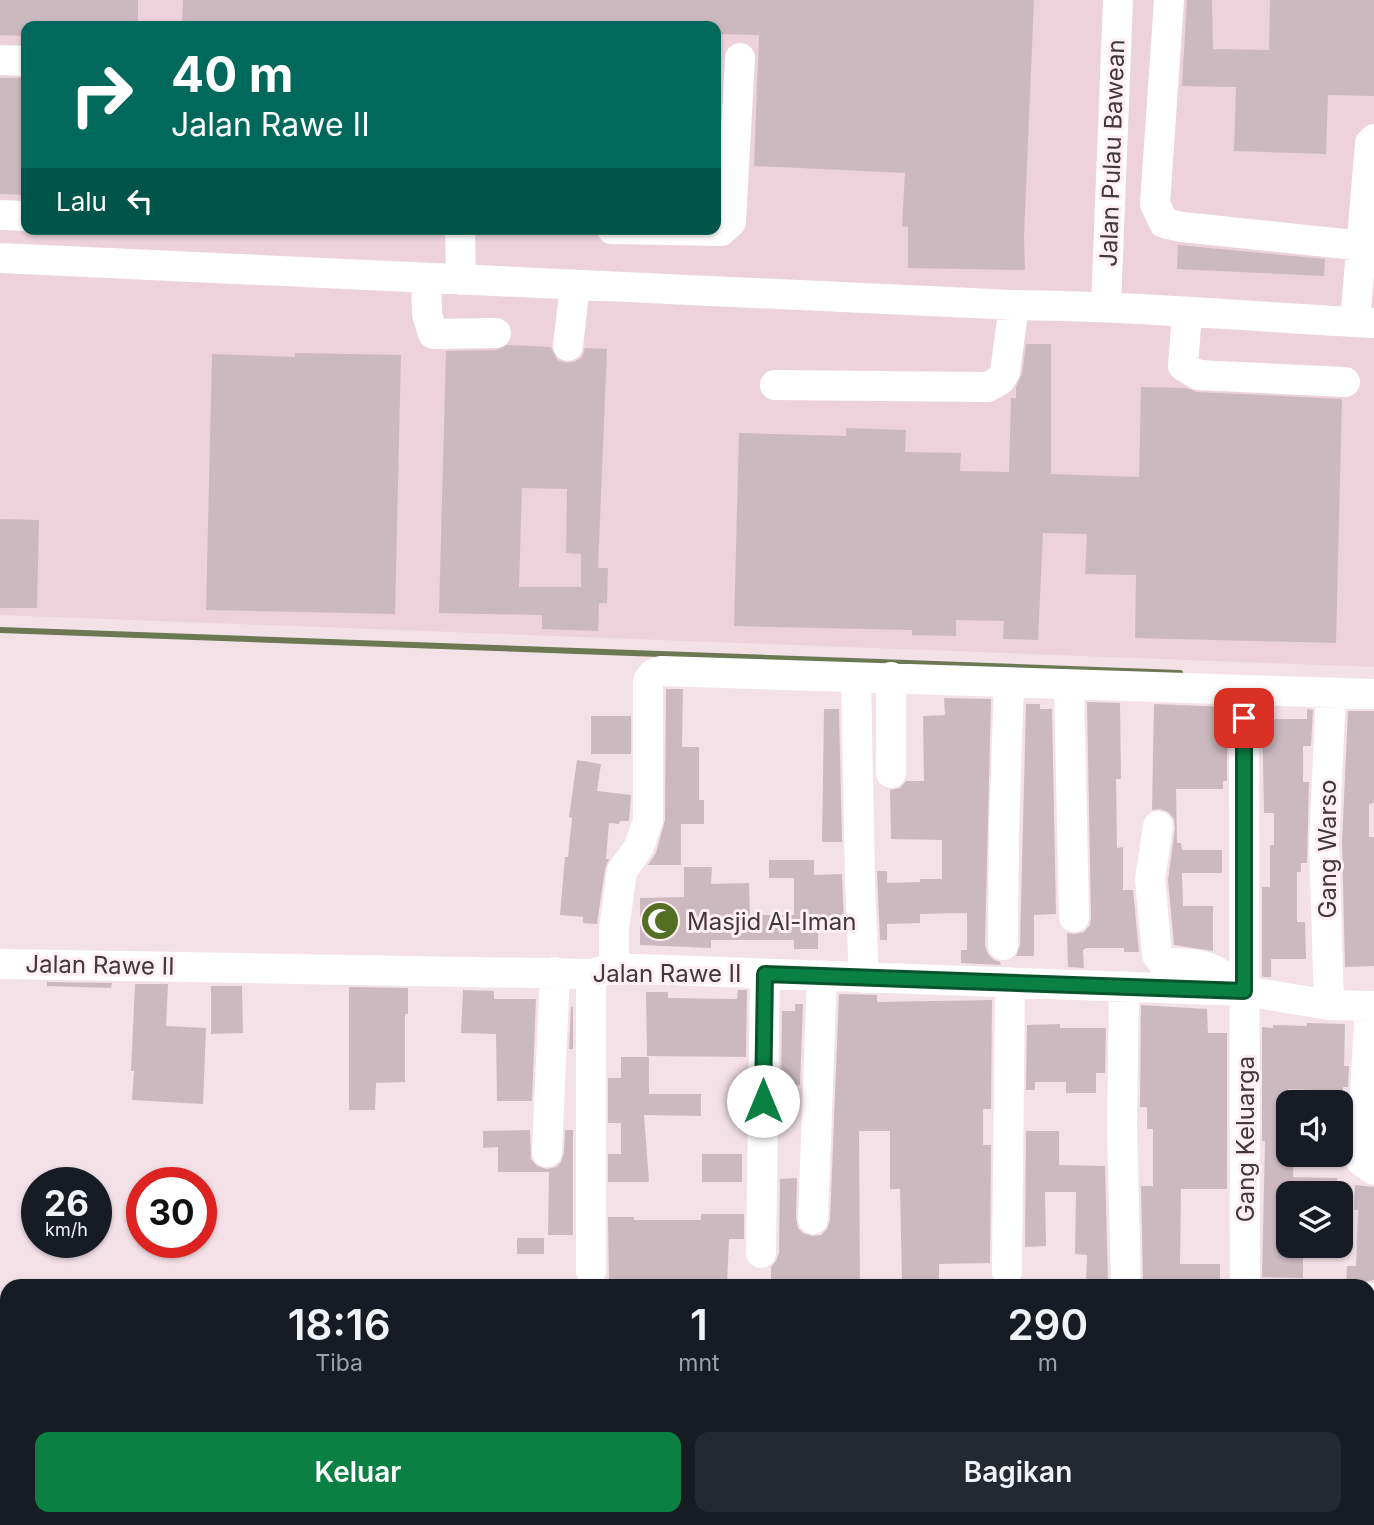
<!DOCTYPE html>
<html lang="id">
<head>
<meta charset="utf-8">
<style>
  body { margin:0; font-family:Inter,sans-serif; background:#242831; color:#f1f3f6; height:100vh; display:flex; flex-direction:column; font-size:26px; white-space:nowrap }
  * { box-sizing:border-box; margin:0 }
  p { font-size:23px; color:#9ea1a6 }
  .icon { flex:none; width:38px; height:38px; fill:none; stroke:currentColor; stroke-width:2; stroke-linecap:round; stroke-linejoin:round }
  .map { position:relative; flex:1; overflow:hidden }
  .sheet { position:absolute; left:0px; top:1279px; width:1376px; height:247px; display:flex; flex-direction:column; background:#171b24; border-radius:21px 21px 0 0; box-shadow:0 2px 5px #0004 }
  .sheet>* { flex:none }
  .hud { position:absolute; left:21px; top:21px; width:700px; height:214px; border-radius:14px; box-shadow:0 2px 5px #0004; background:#00695c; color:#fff; overflow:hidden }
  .buttons { position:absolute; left:1276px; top:1090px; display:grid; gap:14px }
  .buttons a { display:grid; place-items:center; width:77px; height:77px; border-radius:14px; background:#171b24; box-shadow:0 2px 5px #0004; font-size:35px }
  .speed { position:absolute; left:21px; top:1167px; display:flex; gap:14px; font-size:35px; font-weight:700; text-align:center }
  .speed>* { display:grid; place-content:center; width:91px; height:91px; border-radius:50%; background:#171b24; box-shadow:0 2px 5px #0004; line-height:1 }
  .speed small { font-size:18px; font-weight:400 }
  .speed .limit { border:10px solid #d22; background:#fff; color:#111 }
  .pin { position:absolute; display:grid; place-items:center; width:60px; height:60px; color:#fff; margin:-30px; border-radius:14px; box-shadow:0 4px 10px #0006 }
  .me { position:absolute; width:77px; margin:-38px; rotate:0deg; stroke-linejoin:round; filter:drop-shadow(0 0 5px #0008) }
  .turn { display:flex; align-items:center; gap:24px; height:147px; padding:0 35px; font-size:32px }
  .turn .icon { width:91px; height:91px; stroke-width:2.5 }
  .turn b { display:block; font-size:49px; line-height:60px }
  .then { display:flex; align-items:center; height:66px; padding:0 35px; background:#0003; gap:14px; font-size:26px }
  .eta { display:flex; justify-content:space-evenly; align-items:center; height:119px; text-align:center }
  .eta b { font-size:42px; font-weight:600; line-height:49px }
  .primary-button { display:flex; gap:14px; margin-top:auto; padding:14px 35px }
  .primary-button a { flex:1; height:80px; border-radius:14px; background:#0b8043; color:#fff; font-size:28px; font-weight:600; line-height:80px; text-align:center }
  .primary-button a+a { background:#242831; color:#f1f3f6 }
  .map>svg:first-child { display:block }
</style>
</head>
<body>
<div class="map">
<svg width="1374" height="1525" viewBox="0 0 1374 1525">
  <rect width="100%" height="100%" fill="#f4e1e8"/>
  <path fill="#edd2dc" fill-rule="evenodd" d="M0 0H1374V667L0 615ZM26 26H716V229H26Z
    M893 1519H1012V1525H929L893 1523Z"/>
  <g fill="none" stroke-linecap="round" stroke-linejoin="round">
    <path stroke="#6a7951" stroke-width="6" d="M0 630 1180 673"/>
  </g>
  <path fill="#ccb9c0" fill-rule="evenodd" d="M0 0H138V26H26V36L0 35Z
    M183 0H1034L1024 236 1025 270 908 268V227L902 226 905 173 754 166 759 35 716 34V26H182Z
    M1187 0H1212L1213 49 1269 50 1270 0H1374V96L1328 95 1326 154 1234 151 1236 87 1182 86Z
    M0 78H26V195L0 194Z
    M1178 245 1325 259 1324 276 1177 269Z
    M1026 344H1051V474L1139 477 1141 387 1186 388 1197 392 1342 399 1336 643 1135 638 1136 575 1085 574 1087 534 1043 533 1038 640 1003 639 1004 621 956 620V636L912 635V630L734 626 739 433 846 436V428L906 430 905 452 961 453 960 471 1009 472 1011 398H1016V387L1022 374Z
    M508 345 551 347 557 360 567 363 574 362 582 357 585 348 607 349 598 568H608L607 603H599L598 631 542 629V615L439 613 446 351 496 350ZM522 488 567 489 566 553 581 554V587H519Z
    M295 353 401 355 395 614 206 610 212 354 295 357Z
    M0 519 39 520 37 608H0Z
    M666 689H683L682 747H699V800H704V824H681V865H648L656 853 665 820Z
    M944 698 991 699 985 945 988 954 994 960 1000 962 1001 965 961 963V950H967V913L920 914V923L887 924V940H880L877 871H887V883L920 882V879H942V840L891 839 890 790 900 788 906 781H924L923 716 945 715Z
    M1087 702 1120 703 1121 779H1116L1117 848 1123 847V890H1133L1139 952H1124V948H1086L1083 950 1084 968 1068 967 1067 933 1075 934 1084 932 1090 925 1091 917Z
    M1026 704H1040V709H1052L1056 914 1034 915V956H1016L1020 945Z
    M1154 704 1227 707V781H1223V789H1176L1177 843H1181L1182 850H1222V873H1182L1183 906H1213V951L1174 945 1168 880 1175 828 1174 819 1168 812 1160 809 1152 810Z
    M824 709H839L842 842H822Z
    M1307 709 1313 710 1311 746H1303V782H1309L1307 863H1301V872H1297V922H1305L1306 959H1271V977H1264L1262 976V887H1270V845H1274V813H1264L1262 713 1271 712V719H1307Z
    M1348 711H1374V803L1369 804V837H1374V966L1345 967 1342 842Z
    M591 716H631V754H591Z
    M577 760 601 764 597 791 631 795 629 821H620L619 824 609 823 606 859H609L605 869 597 924 583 923V917L560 915 565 857H568L572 818 569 817Z
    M769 860H814V875L842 874 844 926H818V949H794V940H711V948L640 945V898L684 897V867H712L711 884 749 883 750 915H794V878H769Z
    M47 982 112 983 111 988 47 986Z
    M135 984H168L166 1026 206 1028 203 1104 132 1100 134 1071H131Z
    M211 986H242L243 1033 211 1034Z
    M349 987 408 988V1014H405V1082L376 1083 375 1110H349Z
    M463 990 494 991V999H536L532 1101H497L496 1034 461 1033Z
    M738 990H747L746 1057 647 1056 646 992H668V998L737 999Z
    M839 994 877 995V1002L992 1000 991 1109H983V1145H991L990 1263 939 1264V1280L902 1281 900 1189H890V1131H859L860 1286H771V1267L776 1261 779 1253 780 1179 797 1178 796 1219 798 1228 803 1233 812 1236 821 1235 827 1229 830 1220Z
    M795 1004H803L800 1085H781L782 1011H795Z
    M1141 1005 1207 1009 1208 1033H1227V1189H1181L1180 1264H1220V1282H1143L1141 1186H1153V1129H1147V1107H1140Z
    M571 1007H573V1049H569Z
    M1307 1023 1345 1024 1344 1066H1349L1348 1087H1343V1091L1288 1089V1155H1294L1293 1177 1337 1178V1194H1288V1248L1303 1249V1278L1262 1277 1265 1141H1262V1027L1273 1028V1025L1307 1026Z
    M1060 1024V1028H1106L1105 1073H1096V1093H1066V1082H1035V1090H1026L1027 1025Z
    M621 1057H649V1094H701V1116L644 1115 649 1182H608V1154H621V1123H608V1078H621Z
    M530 1130 531 1159 537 1166 547 1169 556 1167 561 1162 564 1153 565 1130H573V1235H548L549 1172H498V1147L483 1148V1131Z
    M1026 1131H1059V1165L1105 1166 1108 1281H1086L1087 1255 1075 1254 1076 1192H1045L1046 1246 1025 1247Z
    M702 1154H742V1182H702Z
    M1355 1185 1374 1187V1280L1360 1283 1356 1286H1346L1347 1266H1356L1358 1210H1354Z
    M701 1214H744V1239H729L727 1286H609L608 1217H634V1220H701Z
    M517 1238H544V1254H517Z"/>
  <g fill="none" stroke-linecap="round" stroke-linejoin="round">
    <path stroke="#fff" stroke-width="30" d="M1169 0 1155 204 1164 223 1182 227 1374 247
      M0 60 26 61
      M0 215 26 216
      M460 229 461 280
      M612 229 721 231 731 222 740 58
      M0 258 1014 305C1134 306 1254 317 1374 323
      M426 278 427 314 433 334 496 333
      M1106 306 1118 0
      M1187 313 1183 366 1198 375 1345 382
      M1355 322 1370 143 1374 139
      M568 346 575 285
      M775 385 988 387 1000 380 1005 372 1014 305
      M891 677V773
      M856 678 860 882 864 978
      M1069 685 1074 917
      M1244 690 1245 1286
      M1158 826 1150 879 1157 955 1162 962C1181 964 1209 962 1222 976V990
      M1003 945 1004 830 1009 683
      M0 964 591 974 614 968 1244 991 1329 1005 1374 1006
      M614 968V929L622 871 639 847 648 820V681L653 674 661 671 1374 694
      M591 974V1271
      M1124 986 1122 1126 1126 1286
      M1329 1005 1324 842 1331 693
      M1370 1006 1361 1161 1374 1170
      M547 1152 555 972
      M813 1219 822 976
      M761 1253 765 974
      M1007 1272 1010 982
      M1368 1298H1374
      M688 1519V1525
      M1233 1519V1525
      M634 1525V1519
      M947 1525 948 1519
      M1122 1525V1519
      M1297 1525 1298 1519
      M1370 1525 1374 1491"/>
  </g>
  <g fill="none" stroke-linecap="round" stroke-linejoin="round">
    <defs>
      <path id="route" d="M763 1101 765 974 1244 991V718"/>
    </defs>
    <use href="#route" stroke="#07532c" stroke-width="18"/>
    <use href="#route" stroke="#0b8043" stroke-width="12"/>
  </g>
  <defs>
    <symbol id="mosque-disc" viewBox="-11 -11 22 22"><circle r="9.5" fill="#536f23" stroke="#ffeff5"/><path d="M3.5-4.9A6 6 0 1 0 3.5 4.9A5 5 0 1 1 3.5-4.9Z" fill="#fff"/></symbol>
  </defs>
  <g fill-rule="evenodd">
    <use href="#mosque-disc" x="638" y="899" width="44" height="44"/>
  </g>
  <g text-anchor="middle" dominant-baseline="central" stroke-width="6" stroke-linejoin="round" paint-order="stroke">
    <g font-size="24" fill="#40383b" stroke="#ffeff5">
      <text transform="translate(1112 153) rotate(-88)">Jalan Pulau Bawean</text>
      <text transform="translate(1327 849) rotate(-90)">Gang Warso</text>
      <text transform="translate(100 965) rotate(1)">Jalan Rawe II</text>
      <text x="667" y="973">Jalan Rawe II</text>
      <text transform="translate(1245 1139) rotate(-90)">Gang Keluarga</text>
    </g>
    <g font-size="24" fill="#40383b" stroke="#ffeff5" text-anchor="start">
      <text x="687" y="921">Masjid Al-Iman</text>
    </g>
  </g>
</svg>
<div class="buttons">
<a><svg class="icon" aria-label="sound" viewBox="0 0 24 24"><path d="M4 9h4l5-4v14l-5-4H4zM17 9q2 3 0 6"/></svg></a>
<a><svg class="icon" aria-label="layers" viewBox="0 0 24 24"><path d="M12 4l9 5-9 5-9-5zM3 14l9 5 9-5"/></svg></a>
</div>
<div class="speed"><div>26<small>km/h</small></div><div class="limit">30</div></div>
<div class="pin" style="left:1244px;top:718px;background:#d93025"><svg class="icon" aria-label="arrive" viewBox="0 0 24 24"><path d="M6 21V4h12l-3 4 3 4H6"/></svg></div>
<svg class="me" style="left:763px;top:1101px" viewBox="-20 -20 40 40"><circle r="19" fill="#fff"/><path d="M0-13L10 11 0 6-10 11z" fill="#0b8043"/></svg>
<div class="hud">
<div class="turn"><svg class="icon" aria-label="right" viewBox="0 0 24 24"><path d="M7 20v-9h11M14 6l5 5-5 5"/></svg><div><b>40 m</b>Jalan Rawe II</div></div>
<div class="then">Lalu<svg class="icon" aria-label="left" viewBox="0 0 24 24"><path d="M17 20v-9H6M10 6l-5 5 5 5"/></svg></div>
</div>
<section class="sheet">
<div class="eta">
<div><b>18:16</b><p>Tiba</p></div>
<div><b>1</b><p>mnt</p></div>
<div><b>290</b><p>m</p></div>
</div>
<div class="primary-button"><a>Keluar</a><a>Bagikan</a></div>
</section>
</div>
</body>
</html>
